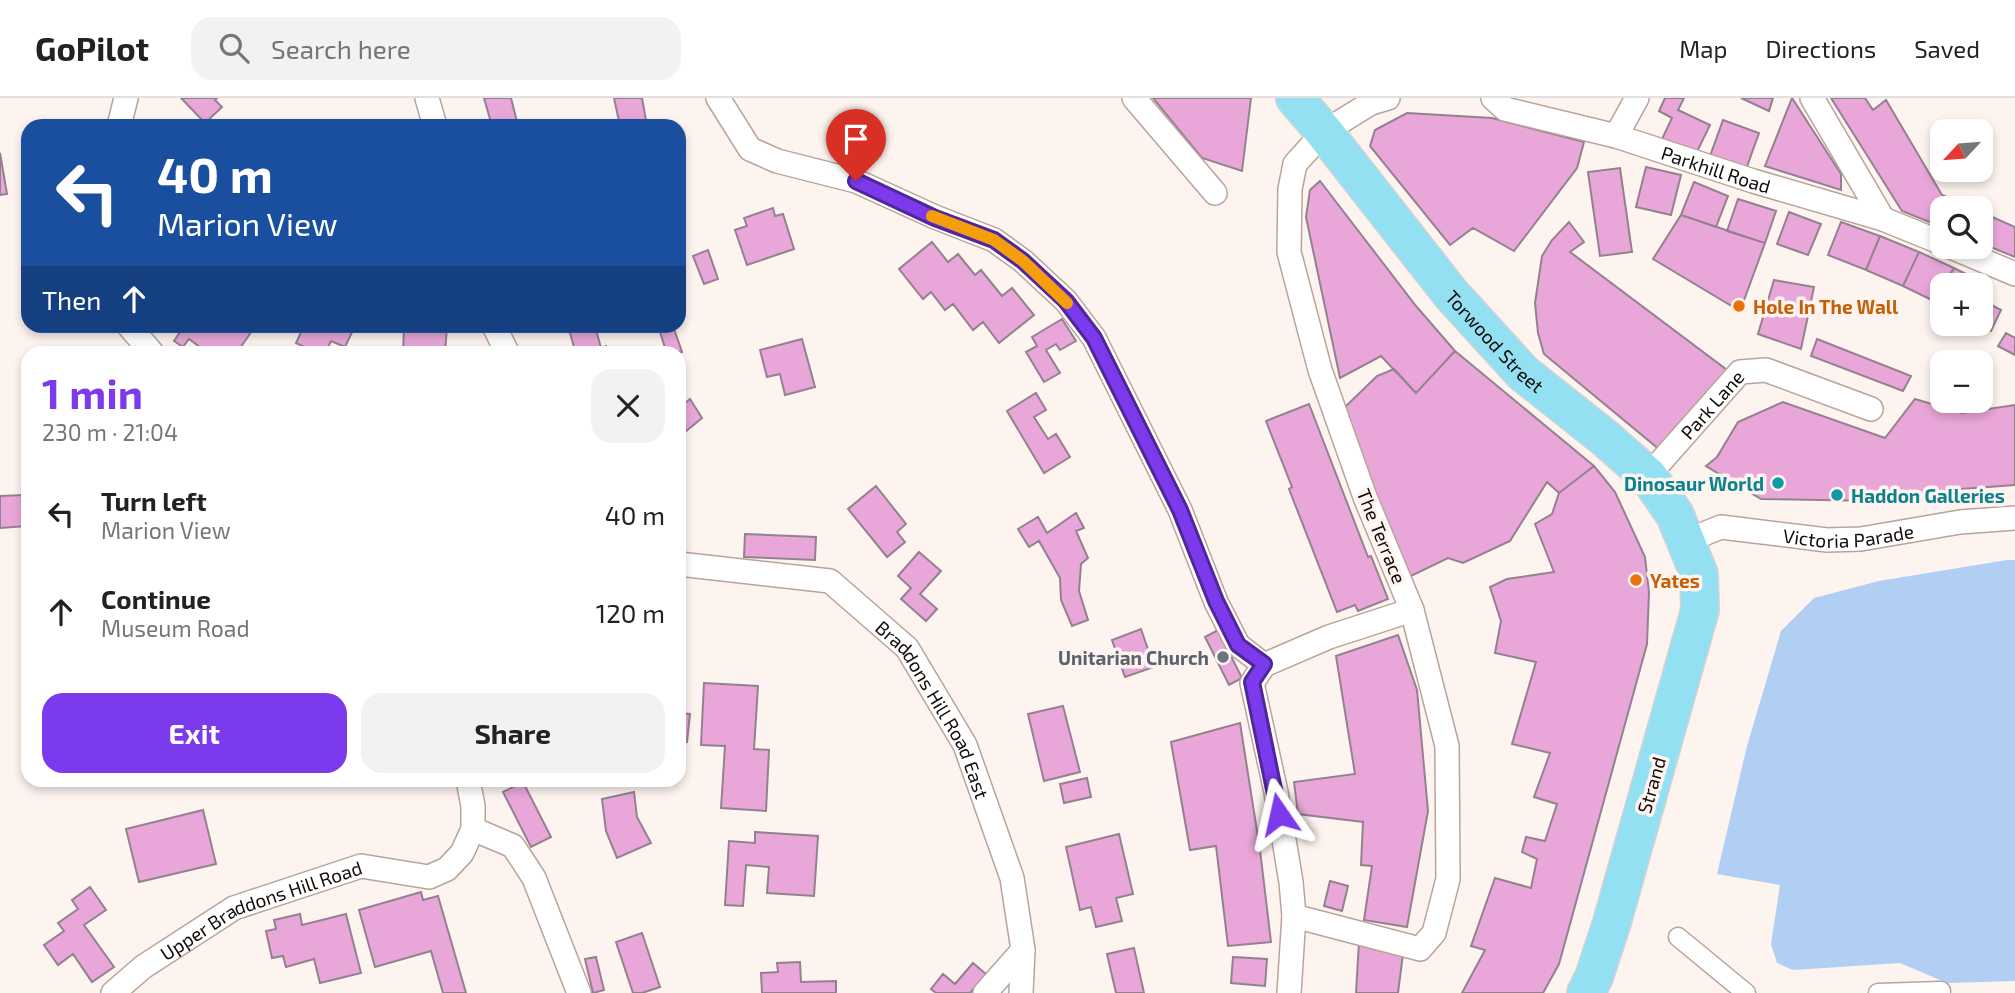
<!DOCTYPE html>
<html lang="en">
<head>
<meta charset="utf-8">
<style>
  body { margin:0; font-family:"Exo 2",sans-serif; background:#f2f2f2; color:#222; height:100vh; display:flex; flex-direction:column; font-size:26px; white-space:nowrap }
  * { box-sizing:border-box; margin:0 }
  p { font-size:23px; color:#767676 }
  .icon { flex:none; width:38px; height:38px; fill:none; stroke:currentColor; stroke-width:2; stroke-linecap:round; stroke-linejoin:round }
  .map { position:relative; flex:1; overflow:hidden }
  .sheet { position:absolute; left:21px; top:248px; width:665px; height:441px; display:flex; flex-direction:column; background:#fff; border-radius:21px; box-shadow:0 4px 10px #0003 }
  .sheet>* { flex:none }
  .banner { position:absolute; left:21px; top:21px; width:665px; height:214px; border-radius:21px; box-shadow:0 4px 10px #0003; background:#1a4fa0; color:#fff; overflow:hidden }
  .needle { width:46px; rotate:244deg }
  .buttons { position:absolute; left:1930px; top:21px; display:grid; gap:14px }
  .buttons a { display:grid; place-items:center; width:63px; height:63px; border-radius:14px; background:#fff; box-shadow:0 4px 10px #0003; font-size:35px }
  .pin { position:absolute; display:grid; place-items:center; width:60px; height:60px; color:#fff; margin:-72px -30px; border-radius:50% 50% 50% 0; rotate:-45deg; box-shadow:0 0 7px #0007 }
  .pin .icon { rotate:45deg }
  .me { position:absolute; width:77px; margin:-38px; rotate:349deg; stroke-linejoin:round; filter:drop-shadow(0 0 5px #0008) }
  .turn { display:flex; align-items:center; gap:24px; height:147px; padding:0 21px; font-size:32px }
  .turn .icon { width:91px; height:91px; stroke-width:2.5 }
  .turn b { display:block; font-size:49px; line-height:60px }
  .then { display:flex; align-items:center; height:66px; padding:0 21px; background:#0003; gap:14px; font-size:26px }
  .round { display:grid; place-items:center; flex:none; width:74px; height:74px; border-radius:21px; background:#f2f2f2 }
  .summary { display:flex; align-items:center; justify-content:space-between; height:119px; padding:0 21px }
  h1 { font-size:42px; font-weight:700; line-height:52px; color:#7c3aed }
  .primary-button { display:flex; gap:14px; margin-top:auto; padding:14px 21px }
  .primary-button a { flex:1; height:80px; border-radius:21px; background:#7c3aed; color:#fff; font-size:28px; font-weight:700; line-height:80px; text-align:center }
  .primary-button a+a { background:#f2f2f2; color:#222 }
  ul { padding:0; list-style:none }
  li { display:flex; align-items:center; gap:21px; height:98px; padding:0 21px }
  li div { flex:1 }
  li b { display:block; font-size:26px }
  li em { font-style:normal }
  header { display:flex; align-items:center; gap:42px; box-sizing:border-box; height:98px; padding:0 35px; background:#fff; border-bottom:2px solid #e0e0e0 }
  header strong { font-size:33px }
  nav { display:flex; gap:38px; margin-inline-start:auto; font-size:24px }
  .search { width:490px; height:63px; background:#f2f2f2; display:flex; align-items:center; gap:18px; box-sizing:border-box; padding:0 24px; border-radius:21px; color:#767676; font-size:26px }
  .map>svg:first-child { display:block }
</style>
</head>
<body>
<header>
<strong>GoPilot</strong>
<div class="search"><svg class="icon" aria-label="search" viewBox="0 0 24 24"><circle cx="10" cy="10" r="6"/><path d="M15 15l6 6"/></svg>Search here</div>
<nav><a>Map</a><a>Directions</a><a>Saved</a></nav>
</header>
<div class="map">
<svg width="2015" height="895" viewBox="0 0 2015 895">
  <rect width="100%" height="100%" fill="#fdf3ef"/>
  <path fill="#b1cef3" d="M2007 462H2015V883L1947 885 1900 865 1793 872 1777 865 1771 846 1780 787 1717 776 1747 648 1781 533 1814 500 1879 483Z"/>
  <path fill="#e8a7d8" stroke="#94818f" stroke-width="2" d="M181 0H217L215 2 222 9 205 25Z
    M484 0H511L518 28H492Z
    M614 0H642L647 28H620Z
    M1153 0H1251L1242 73 1202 60Z
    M1665 0H1684L1678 12 1710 27 1695 58 1662 41 1672 20 1659 13Z
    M1741 0H1773L1769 13Z
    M1792 0 1841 76V92L1765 68Z
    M1831 0H1865L1873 12 1886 2 1942 97 1972 110H1942V129L1902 113Z
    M1407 15 1492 20 1584 44 1577 70 1514 153 1473 130 1450 147 1370 48 1375 32Z
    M1723 22 1759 35 1745 74 1709 61Z
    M0 55 7 96 0 97Z
    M1646 69 1681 77 1671 117 1636 109Z
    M1620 70 1632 154 1600 158 1588 74Z
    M1320 83 1416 208 1455 253 1416 295 1381 258 1340 280 1306 119 1310 92Z
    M1694 84 1728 98 1716 129 1681 117Z
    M1738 101 1776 113 1765 145 1727 133Z
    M773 110 775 118 783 116 794 151 747 167 735 132 747 128 744 120Z
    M1789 114 1821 126 1808 157 1777 146Z
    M1981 114 2015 129V159L1981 145Z
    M1681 117 1765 145 1740 213 1653 161Z
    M1569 124 1584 144 1570 154 1727 272 1660 352 1544 256 1538 235 1535 205 1542 158 1552 142Z
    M1841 124 1880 138 1866 172 1828 157Z
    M1880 138 1919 154 1903 188 1866 172Z
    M932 144 948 164 958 156 975 177 981 172 1002 198 1012 190 1034 217 999 245 983 224 973 232 953 206 945 212 931 194 923 201 899 171Z
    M708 152 718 181 704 186 693 158Z
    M1919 154 1954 170 1942 187 1936 204 1903 188Z
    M1954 170 1992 189 1984 203 2001 212 1991 233 1977 226H1981V187H1945Z
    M1774 182 1814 189 1801 251 1758 236Z
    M1062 221 1076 243 1060 252 1056 246 1046 252 1060 275 1044 284 1026 254 1037 248 1032 239Z
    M184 228H250L254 230 236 256H209L189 241 183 249 174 243Z
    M304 228H355L345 249 331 243 325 256H318L296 245Z
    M404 228H447L445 256H403Z
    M568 228H595L601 250 606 248 608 256H576Z
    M658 228H673L682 254 667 256Z
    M2006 235 2015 240V257L1998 248Z
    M802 241 815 289 785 297 780 276 767 279 760 252Z
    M1817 241 1911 278 1903 293 1811 258Z
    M1455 253 1594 368 1559 395 1547 384 1510 443 1463 465 1448 460 1409 479 1373 396 1344 310 1377 278 1394 271 1416 295Z
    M1036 295 1046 312 1034 319 1048 341 1056 336 1070 359 1044 375 1007 313Z
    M690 301 702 320 679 339V310Z
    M1915 301 1962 315 2015 307V387L1934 393 1876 403 1761 401 1706 368 1717 359 1738 324 1783 304 1885 340Z
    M1309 306 1368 459 1371 458 1388 501 1358 513 1355 507 1337 514 1289 391 1292 389 1266 323Z
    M1594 368 1615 394 1645 459 1649 494 1647 546 1559 866 1543 895H1462L1485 852 1471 848 1495 780 1531 790 1537 761 1522 754 1526 739 1545 743 1557 706 1534 699 1550 655 1512 646 1536 564 1495 555 1501 523 1490 489 1507 481 1554 474 1535 426 1552 416 1559 395Z
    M876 388 906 426 897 434 905 444 887 459 848 411Z
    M24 397 26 428 0 430V398Z
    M1076 415 1084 430 1076 433 1088 460 1081 466 1079 493 1088 522 1072 528 1061 502 1060 480 1039 443 1029 449 1018 431 1038 419 1047 435Z
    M745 436 816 439 815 462 744 459Z
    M919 454 941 473 920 496 937 511 926 523 901 501 911 490 898 478Z
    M1141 531 1154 569 1125 579 1112 542Z
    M1218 532 1242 580 1229 587 1205 539Z
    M1398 537 1417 592 1428 713 1407 829 1364 822 1372 768 1361 767 1363 724 1298 716 1294 684 1355 676 1336 558Z
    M704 585 758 588 754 651 769 652 766 713 721 710 725 648 701 647Z
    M1063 608 1080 674 1044 683 1028 616Z
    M679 615 690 616 687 644H679Z
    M1240 625 1260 752 1271 844 1228 848 1216 748 1190 752 1171 644Z
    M1087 680 1091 699 1064 705 1060 686Z
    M523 684 551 739 531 749 503 694Z
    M634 694 637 719 651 745 617 760 606 733 602 701Z
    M203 712 216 766 139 784 126 731Z
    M755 734 818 738 814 798 767 795 769 769 746 767 743 808 725 807 729 743 755 745Z
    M1119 736 1133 796 1116 800 1122 823 1096 829 1091 809 1080 812 1066 749Z
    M1330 783 1348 788 1342 813 1324 808Z
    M90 789 106 812 84 827 114 869 92 884 73 856 58 867 44 847 64 833 58 825 78 811 72 802Z
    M421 794 423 802 438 798 466 895H443L431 853 375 869 359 812Z
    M300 816 302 827 346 816 361 875 320 885 314 861 286 869 283 858 272 860 266 833 276 831 274 822Z
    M642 835 660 889 642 895H633L616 844Z
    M1359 844 1403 856 1398 895H1356Z
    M1134 850 1144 895H1116L1107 856Z
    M596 859 604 892 593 895 585 861Z
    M1233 859 1267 861 1265 888 1231 885Z
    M800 864 801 884 836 883V895H762L761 875 778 874 777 865Z
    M973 865 986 876 970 895H936L931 891 943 876 955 886Z"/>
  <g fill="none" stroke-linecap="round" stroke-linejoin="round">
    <defs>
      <path id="pedestrian" d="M1678 839 1746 895
        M1878 895 1941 893"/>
      <g id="minor">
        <path d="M427 0 435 28"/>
        <path d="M718 0 750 51 777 63 856 83 935 119 994 142 1023 163 1066 203 1094 240 1180 412 1216 504 1238 547 1264 567"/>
        <path d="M1134 0 1215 95"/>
        <path id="s1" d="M1493 0 1505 11 1616 38 1753 83 1883 121 1942 145"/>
        <path d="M1812 0 1883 121"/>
        <path d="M119 28 126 0"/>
        <path d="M1616 38 1637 0"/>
        <path d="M1951 149 2015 176"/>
        <path d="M129 228 153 256"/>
        <path d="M494 228 508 256"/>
        <path id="s2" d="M1648 378 1740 274 1766 272 1871 311"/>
        <path id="s3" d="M1686 443 1721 429 1827 442 1861 441 1960 424 2015 420"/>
        <path id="s4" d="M679 466 830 483 907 550 965 647 1012 780 1023 852 985 895"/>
        <path d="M473 731 513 748 534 780 579 895"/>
        <path d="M1294 818 1420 851 1434 835 1448 781 1447 648 1412 512 1365 399 1320 272 1289 154 1290 91 1295 66 1324 34 1371 5 1388 0"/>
        <path id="s5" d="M113 895 143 869 234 810 361 768 429 779 447 771 462 755 473 731V708L468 682"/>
        <path d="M1021 895 1023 852"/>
        <path d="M1289 895 1294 818 1291 784 1276 694 1252 585 1264 567 1329 539 1412 512"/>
      </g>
      <g id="primary">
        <path id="s6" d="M1295 0 1324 34 1451 196 1523 275 1605 340 1648 378 1675 417 1699 476 1700 512 1612 824 1594 879 1586 895"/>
      </g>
    </defs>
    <use href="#pedestrian" stroke="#baa49a" stroke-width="21"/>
    <use href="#minor" stroke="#baa49a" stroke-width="26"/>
    <use href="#primary" stroke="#d4d3d3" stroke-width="40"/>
    <use href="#pedestrian" stroke="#fff" stroke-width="18"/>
    <use href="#minor" stroke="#fff" stroke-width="23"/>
    <use href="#primary" stroke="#92e0f2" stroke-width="37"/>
  </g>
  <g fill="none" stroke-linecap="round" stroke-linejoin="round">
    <defs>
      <path id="route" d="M856 83 935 120 994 142 1023 163 1066 203 1094 240 1180 412 1216 503 1238 547 1264 566 1252 584 1279 716"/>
    </defs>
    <use href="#route" stroke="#51269a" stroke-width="18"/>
    <use href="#route" stroke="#7c3aed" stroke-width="12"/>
    <path stroke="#f59e0b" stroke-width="12" d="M932 118 994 142 1023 163 1067 205"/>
  </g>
  <g fill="#e8710a" stroke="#fdf3ef" stroke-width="2.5">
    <circle cx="1739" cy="208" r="7"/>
    <circle cx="1636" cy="482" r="7"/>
  </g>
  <g fill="#0f9aa8" stroke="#fdf3ef" stroke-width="2.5">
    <circle cx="1778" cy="385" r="7"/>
    <circle cx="1837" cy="397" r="7"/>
  </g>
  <circle fill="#6b7280" stroke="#fdf3ef" stroke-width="2.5" cx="1223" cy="559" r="7"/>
  <g text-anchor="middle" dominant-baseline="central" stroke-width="7" stroke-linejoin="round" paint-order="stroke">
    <g font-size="19" fill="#120b08" stroke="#fdf3ef">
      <text stroke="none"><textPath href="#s1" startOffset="236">Parkhill Road</textPath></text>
      <text stroke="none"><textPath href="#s6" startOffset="315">Torwood Street</textPath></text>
      <text stroke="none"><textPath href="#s2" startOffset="96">Park Lane</textPath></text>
      <text stroke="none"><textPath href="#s3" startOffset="166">Victoria Parade</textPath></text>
      <text transform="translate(1382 438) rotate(68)">The Terrace</text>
      <text stroke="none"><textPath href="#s4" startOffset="320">Braddons Hill Road East</textPath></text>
      <text transform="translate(1651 687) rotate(-74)">Strand</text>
      <text stroke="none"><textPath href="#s5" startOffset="172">Upper Braddons Hill Road</textPath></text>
    </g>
    <g font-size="19" font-weight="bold" fill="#c56008" stroke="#fdf3ef" text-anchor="start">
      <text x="1753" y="208">Hole In The Wall</text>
      <text x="1650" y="482">Yates</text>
    </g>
    <g font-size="19" font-weight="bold" fill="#0d838f" stroke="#fdf3ef" text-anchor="end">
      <text x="1764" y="385">Dinosaur World</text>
      <text x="1851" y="397" text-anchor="start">Haddon Galleries</text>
    </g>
    <g font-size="19" font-weight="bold" fill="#5b616d" stroke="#fdf3ef" text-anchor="end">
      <text x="1209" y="559">Unitarian Church</text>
    </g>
  </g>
</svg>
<div class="buttons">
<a><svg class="needle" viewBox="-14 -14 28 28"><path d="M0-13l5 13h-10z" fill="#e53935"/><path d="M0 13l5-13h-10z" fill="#767676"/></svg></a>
<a><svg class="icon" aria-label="search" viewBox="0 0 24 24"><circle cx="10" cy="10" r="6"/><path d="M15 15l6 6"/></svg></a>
<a>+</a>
<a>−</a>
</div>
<div class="pin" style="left:856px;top:83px;background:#d93025"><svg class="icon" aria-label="arrive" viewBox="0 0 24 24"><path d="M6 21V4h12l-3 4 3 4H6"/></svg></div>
<svg class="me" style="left:1279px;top:716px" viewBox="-20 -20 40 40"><path d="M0-17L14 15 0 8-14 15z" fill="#7c3aed" stroke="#fff" stroke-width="4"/></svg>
<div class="banner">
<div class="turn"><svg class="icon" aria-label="left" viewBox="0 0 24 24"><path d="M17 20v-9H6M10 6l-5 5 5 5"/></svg><div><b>40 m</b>Marion View</div></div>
<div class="then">Then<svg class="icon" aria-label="ahead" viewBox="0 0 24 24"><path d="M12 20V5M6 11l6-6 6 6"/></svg></div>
</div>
<section class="sheet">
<div class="summary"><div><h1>1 min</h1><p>230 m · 21:04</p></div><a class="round"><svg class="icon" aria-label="close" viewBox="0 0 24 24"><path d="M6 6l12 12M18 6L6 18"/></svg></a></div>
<ul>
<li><svg class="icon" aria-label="left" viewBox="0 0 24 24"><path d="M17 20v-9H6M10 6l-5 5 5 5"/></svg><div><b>Turn left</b><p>Marion View</p></div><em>40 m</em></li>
<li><svg class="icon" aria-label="ahead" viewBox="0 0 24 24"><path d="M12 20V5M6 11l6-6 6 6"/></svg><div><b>Continue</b><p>Museum Road</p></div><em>120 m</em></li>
</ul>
<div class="primary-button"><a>Exit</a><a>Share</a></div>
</section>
</div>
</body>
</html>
